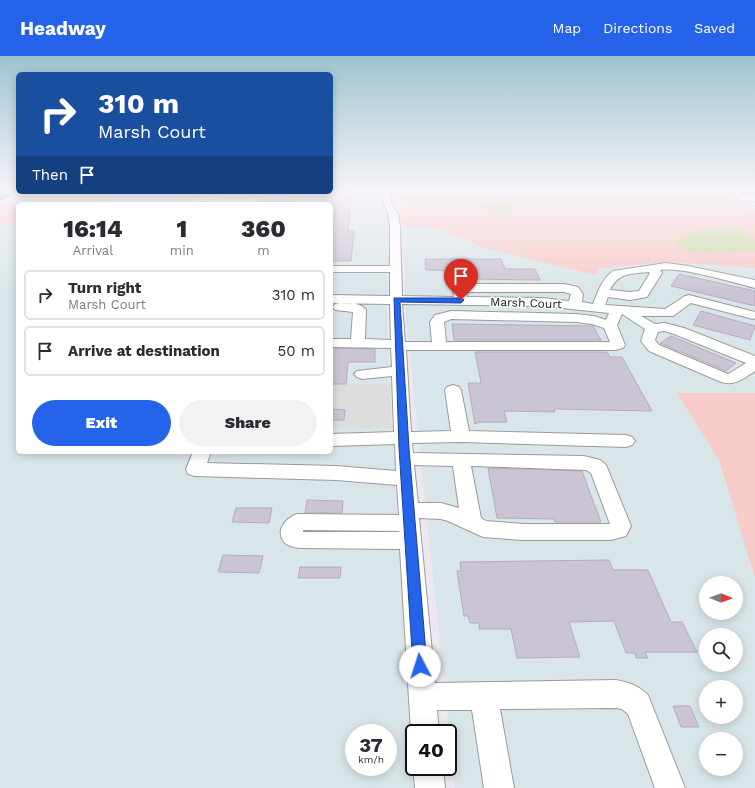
<!DOCTYPE html>
<html lang="en">
<head>
<meta charset="utf-8">
<style>
  body { margin:0; font-family:"Work Sans",sans-serif; background:#f2f2f3; color:#2b2b33; height:100vh; display:flex; flex-direction:column; font-size:15px; white-space:nowrap }
  * { box-sizing:border-box; margin:0 }
  p { font-size:13px; color:#7c7c81 }
  .icon { flex:none; width:22px; height:22px; fill:none; stroke:currentColor; stroke-width:2; stroke-linecap:round; stroke-linejoin:round }
  .map { position:relative; flex:1; overflow:hidden }
  .side { position:absolute; left:16px; top:146px; width:317px; height:252px; display:flex; flex-direction:column; background:#fff; border-radius:6px; box-shadow:0 2px 10px #0003 }
  .side>* { flex:none }
  .banner { position:absolute; left:16px; top:16px; width:317px; height:122px; border-radius:6px; box-shadow:0 2px 10px #0003; background:#1a4fa0; color:#fff; overflow:hidden }
  .needle { width:26px; rotate:91deg }
  .controls { position:absolute; left:699px; top:520px; display:grid; gap:8px }
  .controls a { display:grid; place-items:center; width:44px; height:44px; border-radius:50%; background:#fff; box-shadow:0 2px 10px #0003; font-size:20px }
  .speed { position:absolute; left:345px; top:668px; display:flex; gap:8px; font-size:20px; font-weight:700; text-align:center }
  .speed>* { display:grid; place-content:center; width:52px; height:52px; border-radius:50%; background:#fff; box-shadow:0 2px 10px #0003; line-height:1 }
  .speed small { font-size:10px; font-weight:400 }
  .speed .limit { border:2px solid #111; border-radius:6px; background:#fff; color:#111 }
  .pin { position:absolute; display:grid; place-items:center; width:34px; height:34px; color:#fff; margin:-41px -17px; border-radius:50% 50% 50% 0; rotate:-45deg; box-shadow:0 0 4px #0007 }
  .pin .icon { rotate:45deg }
  .me { position:absolute; width:44px; margin:-22px; rotate:355deg; stroke-linejoin:round; filter:drop-shadow(0 0 3px #0008) }
  .turn { display:flex; align-items:center; gap:14px; height:84px; padding:0 16px; font-size:18px }
  .turn .icon { width:52px; height:52px; stroke-width:2.5 }
  .turn b { display:block; font-size:28px; line-height:34px }
  .then { display:flex; align-items:center; height:38px; padding:0 16px; background:#0003; gap:8px; font-size:15px }
  .eta { display:flex; justify-content:space-evenly; align-items:center; height:68px; text-align:center }
  .eta b { font-size:24px; font-weight:800; line-height:28px }
  .button { display:flex; gap:8px; margin-top:auto; padding:8px 16px }
  .button a { flex:1; height:46px; border-radius:24px; background:#2563eb; color:#fff; font-size:16px; font-weight:800; line-height:46px; text-align:center }
  .button a+a { background:#f2f2f3; color:#2b2b33 }
  ul { padding:0; list-style:none }
  li { display:flex; align-items:center; gap:12px; height:50px; margin:0 8px 6px; padding:0 8px; border:2px solid #e1e1e2; border-radius:6px }
  li div { flex:1 }
  li b { display:block; font-size:15px }
  li em { font-style:normal }
  header { display:flex; align-items:center; gap:24px; box-sizing:border-box; height:56px; padding:0 20px; background:#2563eb; color:#fff }
  header strong { font-size:19px }
  nav { display:flex; gap:22px; margin-inline-start:auto; font-size:14px }
  .map>svg:first-child { display:block }
</style>
</head>
<body>
<header>
<strong>Headway</strong>
<nav><a>Map</a><a>Directions</a><a>Saved</a></nav>
</header>
<div class="map">
<svg width="755" height="732" viewBox="0 0 755 732">
  <rect width="100%" height="100%" fill="#ede7f0"/>
  <path fill="#ddddde" d="M331 328H390L392 372H331Z"/>
  <path fill="#d9d7f0" d="M723 134H755V156Z"/>
  <path fill="#d9e6e9" fill-rule="evenodd" d="M331 134H383L390 184 387 250 390 328H331V148H115L91 136H331Z
    M0 169H18V396H331V372H392L413 732H0ZM354 677H388V711H354Z
    M402 171 438 172 485 192 600 212 668 206 755 212V337H677L719 404 755 520V732H455L405 253V210ZM706 527H736V557H706ZM706 579H736V609H706ZM706 631H736V661H706ZM706 683H736V713H706Z"/>
  <path fill="#f7cbc7" d="M399 134H722L755 156V212L668 206 600 212 596 219 485 192 438 172 402 171Z
    M25 136H91L115 148H18V169H0V150Z
    M677 337H755V522L719 404Z"/>
  <path fill="#d0dbaa" d="M502 146 508 149 510 154 495 159 483 154 487 148Z
    M726 170H740L746 179 755 183V195L709 197 689 196 675 188C689 172 706 173 726 170Z"/>
  <path fill="#cbc5d3" stroke="#b5aac1" d="M331 134H352L348 175H354L351 205H331V148H322V146L324 136H331Z
    M268 136H296L291 148H262Z
    M425 203H501L505 213H535L540 224 467 223 465 215 426 214Z
    M679 218 755 235V250L671 230Z
    M701 255 755 270 750 284 693 269Z
    M452 268 593 270 601 284H454Z
    M671 280 736 307 726 315 660 287Z
    M331 292 375 293V306H348L346 328H331Z
    M475 296H607L610 301H622L652 355 554 353 555 356 504 355 507 366H480L475 368 468 327H481Z
    M331 353 345 354 344 364H331Z
    M488 412 582 415 601 466H555L554 463 497 462Z
    M307 444 343 445 342 457H305Z
    M236 452H272L269 467 232 466Z
    M223 499 263 500 259 517 218 516Z
    M609 504 613 514H648L671 566H682L697 596H645L648 602H636L635 597H626L614 565 569 566 580 601 517 602 511 573H479V567H470L468 560H464L457 515H461L460 506Z
    M300 511H341L340 522H298Z
    M673 650H690L699 671H681Z"/>
  <g fill="none" stroke-linecap="round" stroke-linejoin="round">
    <defs>
      <path id="minor" d="M381 134H389L392 149 398 157 400 171 402 240 454 241 453 233 455 230 461 228H564L578 231 583 238 582 246 593 248C598 235 602 223 613 215L666 207 688 210 755 224V232C731 226 683 211 660 214L662 217 647 241 630 244 608 241 605 249 665 253 685 240 689 239 755 256V262L753 263 691 247 673 260H641L655 268 665 267 684 272 755 300V315C743 323 735 330 721 326L649 295 641 285 645 273 622 258 617 269 625 289 623 292 615 294H406L411 376 451 375 445 334 447 331 453 329 459 331 461 334 469 375 626 379 632 381 635 385 632 389 626 391 461 386 412 387 413 397 584 400 600 404 606 409 631 470 626 480 611 484H523L483 481 448 465 441 463 419 462 435 627 616 624C631 627 637 629 648 639L685 732H655L628 658 622 653 616 652 500 653 514 732H484L472 654H437L439 677H414V685L411 677 400 493 303 492C297 492 289 491 284 486 275 474 286 462 297 458L399 459 397 429 336 424 195 420 188 418 186 413 193 396H211L207 407 336 410 396 415 395 388 331 390V378L394 376 392 320 362 323 357 321 354 318 357 315 392 311 391 292 331 291V283H351L353 256 335 254 333 251 335 248C344 246 361 246 366 254L365 283 391 284 390 248 331 247V239L390 240V216H331V210H390V171L388 157 384 149ZM649 216 650 217 639 235 630 236 610 234C618 216 632 218 649 216ZM466 236H564L571 238 569 245 543 242 467 241ZM402 248 543 250 609 257 606 264 594 260 576 258 451 255 435 259 430 266 432 286H405ZM451 263 576 266 592 268 604 272 610 286H446L444 266ZM664 275 674 278 746 307 728 318 659 289 655 284 658 276ZM414 409 453 410 459 452 441 447H418ZM471 410 586 414 591 417 610 468H523L486 465 481 462ZM303 474 399 475 400 476H303Z
        M728 134C738 134 745 139 755 139V145L741 144Z
        M255 136H263L256 148H207L206 145 196 148H187L191 143 221 137 225 140 224 142 217 143H250Z
        M414 709V711H443L445 732H415L413 711Z"/>
      <path id="highway" d="M3 134H16L15 136 0 143V136Z"/>
    </defs>
    <use href="#minor" stroke="#9a9a9a" stroke-width="2"/>
    <use href="#highway" stroke="#2f65d3" stroke-width="2"/>
    <use href="#minor" fill="#fff" fill-rule="evenodd"/>
    <use href="#highway" fill="#93a1e3" fill-rule="evenodd"/>
  </g>
  <linearGradient id="sky" x2="0" y2="1"><stop stop-color="#9ec4cf"/><stop offset="0.57" stop-color="#f7f4f8"/><stop offset="1" stop-color="#f7f4f8" stop-opacity="0"/></linearGradient>
  <rect width="755" height="236" fill="url(#sky)"/>
  <path fill="#2563eb" stroke="#184099" d="M394 242H461L464 244 461 247 400 246 409 392 427 610 425 614 420 616 415 614 413 610 399 392Z"/>
  <g text-anchor="middle" dominant-baseline="central" stroke-width="3" stroke-linejoin="round" paint-order="stroke">
    <g font-size="12" fill="#202020" stroke="#fff">
      <text transform="translate(526 247) rotate(2)">Marsh Court</text>
    </g>
  </g>
</svg>
<div class="controls">
<a><svg class="needle" viewBox="-14 -14 28 28"><path d="M0-13l5 13h-10z" fill="#e53935"/><path d="M0 13l5-13h-10z" fill="#7c7c81"/></svg></a>
<a><svg class="icon" aria-label="search" viewBox="0 0 24 24"><circle cx="10" cy="10" r="6"/><path d="M15 15l6 6"/></svg></a>
<a>+</a>
<a>−</a>
</div>
<div class="speed"><div>37<small>km/h</small></div><div class="limit">40</div></div>
<div class="pin" style="left:461px;top:244px;background:#d93025"><svg class="icon" aria-label="arrive" viewBox="0 0 24 24"><path d="M6 21V4h12l-3 4 3 4H6"/></svg></div>
<svg class="me" style="left:420px;top:610px" viewBox="-20 -20 40 40"><circle r="19" fill="#fff"/><path d="M0-13L10 11 0 6-10 11z" fill="#2563eb"/></svg>
<div class="banner">
<div class="turn"><svg class="icon" aria-label="right" viewBox="0 0 24 24"><path d="M7 20v-9h11M14 6l5 5-5 5"/></svg><div><b>310 m</b>Marsh Court</div></div>
<div class="then">Then<svg class="icon" aria-label="arrive" viewBox="0 0 24 24"><path d="M6 21V4h12l-3 4 3 4H6"/></svg></div>
</div>
<section class="side">
<div class="eta">
<div><b>16:14</b><p>Arrival</p></div>
<div><b>1</b><p>min</p></div>
<div><b>360</b><p>m</p></div>
</div>
<ul>
<li><svg class="icon" aria-label="right" viewBox="0 0 24 24"><path d="M7 20v-9h11M14 6l5 5-5 5"/></svg><div><b>Turn right</b><p>Marsh Court</p></div><em>310 m</em></li>
<li><svg class="icon" aria-label="arrive" viewBox="0 0 24 24"><path d="M6 21V4h12l-3 4 3 4H6"/></svg><div><b>Arrive at destination</b></div><em>50 m</em></li>
</ul>
<div class="button"><a>Exit</a><a>Share</a></div>
</section>
</div>
</body>
</html>
